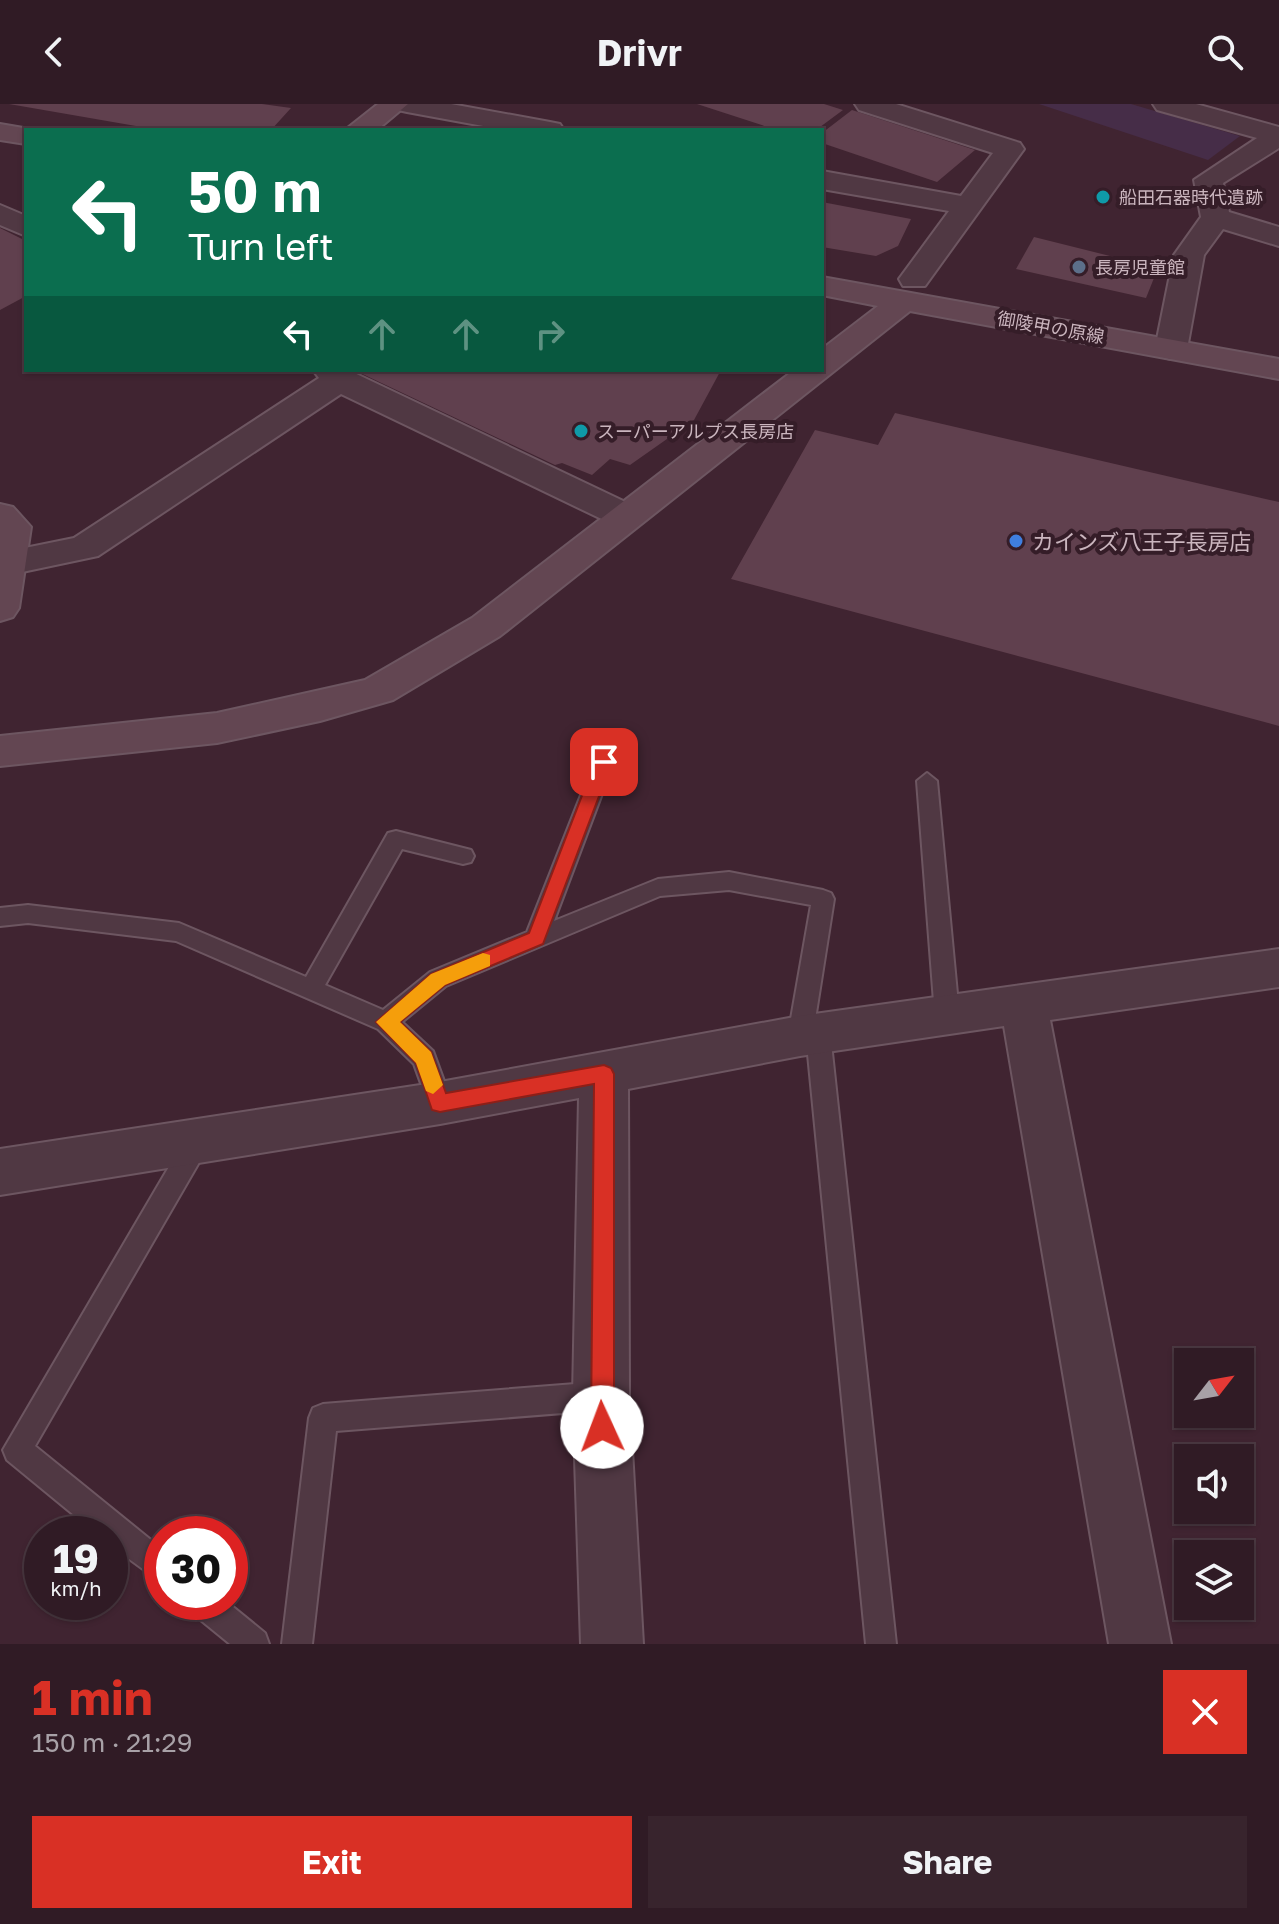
<!DOCTYPE html>
<html lang="en">
<head>
<meta charset="utf-8">
<style>
  body { margin:0; font-family:"Golos Text","Noto Sans JP",sans-serif; background:#38242d; color:#f1f3f6; height:100vh; display:flex; flex-direction:column; font-size:30px; white-space:nowrap }
  * { box-sizing:border-box; margin:0 }
  p { font-size:26px; color:#a8a1a7 }
  .icon { flex:none; width:44px; height:44px; fill:none; stroke:currentColor; stroke-width:2; stroke-linecap:round; stroke-linejoin:round }
  .map { position:relative; height:1540px; overflow:hidden }
  .panel { display:flex; flex-direction:column; background:#301b25; flex:1 }
  .panel>* { flex:none }
  .banner { position:absolute; left:24px; top:24px; width:800px; height:244px; border-radius:0px; box-shadow:0 2px 6px #0004,0 0 0 2px #4b3942; background:#0b6e4f; color:#fff; overflow:hidden }
  .needle { width:52px; rotate:59deg }
  .controls { position:absolute; left:1174px; top:1244px; display:grid; gap:16px }
  .controls a { display:grid; place-items:center; width:80px; height:80px; border-radius:0px; background:#301b25; box-shadow:0 2px 6px #0004,0 0 0 2px #4b3942; font-size:40px }
  .speed { position:absolute; left:24px; top:1412px; display:flex; gap:16px; font-size:40px; font-weight:700; text-align:center }
  .speed>* { display:grid; place-content:center; width:104px; height:104px; border-radius:50%; background:#301b25; box-shadow:0 2px 6px #0004,0 0 0 2px #4b3942; line-height:1 }
  .speed small { font-size:20px; font-weight:400 }
  .speed .limit { border:12px solid #d22; background:#fff; color:#111 }
  .pin { position:absolute; display:grid; place-items:center; width:68px; height:68px; color:#fff; margin:-34px; border-radius:16px; box-shadow:0 4px 12px #0006 }
  .me { position:absolute; width:88px; margin:-44px; rotate:358deg; stroke-linejoin:round; filter:drop-shadow(0 0 6px #0008) }
  .turn { display:flex; align-items:center; gap:28px; height:168px; padding:0 32px; font-size:36px }
  .turn .icon { width:104px; height:104px; stroke-width:2.5 }
  .turn b { display:block; font-size:56px; line-height:68px }
  .lanes { display:flex; align-items:center; height:76px; padding:0 32px; background:#0003; justify-content:center; gap:40px; direction:ltr }
  .lanes .off { opacity:.35 }
  .round { display:grid; place-items:center; flex:none; width:84px; height:84px; border-radius:0px; background:#38242d }
  .summary { display:flex; align-items:center; justify-content:space-between; height:136px; padding:0 32px }
  h1 { font-size:48px; font-weight:700; line-height:60px; color:#d93025 }
  .cta { display:flex; gap:16px; margin-top:auto; padding:16px 32px }
  .cta a { flex:1; height:92px; border-radius:0px; background:#d93025; color:#fff; font-size:32px; font-weight:700; line-height:92px; text-align:center }
  .cta a+a { background:#38242d; color:#f1f3f6 }
  header { display:flex; justify-content:space-between; align-items:center; height:104px; padding:0 32px; background:#301b25; font-size:36px; font-weight:700 }
  .map>svg:first-child { display:block }
</style>
</head>
<body>
<header><svg class="icon" aria-label="back" viewBox="0 0 24 24"><path d="M15 5l-7 7 7 7"/></svg>Drivr<svg class="icon" aria-label="search" viewBox="0 0 24 24"><circle cx="10" cy="10" r="6"/><path d="M15 15l6 6"/></svg></header>
<div class="map">
<svg width="1279" height="1540" viewBox="0 0 1279 1540">
  <rect width="100%" height="100%" fill="#402431"/>
  <path fill="#462d48" d="M1039 0H1131L1240 32 1208 56Z"/>
  <path fill="#60404e" d="M9 0H262L291 4 271 26H159Z
    M697 0H824L843 6 816 26H777Z
    M852 6 975 46 937 78 822 39V29Z
    M822 98 911 115 898 142 876 152 822 143Z
    M0 124 26 137V192L0 206Z
    M1034 133 1158 164 1146 194 1016 165Z
    M354 266H721L694 316 630 361 610 355 592 371 562 359 555 361Z
    M895 309 1279 398V622L731 475 815 326 878 341Z"/>
  <g fill="none" stroke-linecap="round" stroke-linejoin="round">
    <defs>
      <path id="lane" d="M604 650 614 658 554 817 658 775 729 768 823 786 831 789 834 795 814 922 826 923 830 930 896 1540H866L807 940 792 939 788 932 811 801 729 786 660 792 446 882 402 918 433 947 452 999 449 1007 440 1010 431 1007 414 960 378 925 176 837 28 819 0 822V804L28 801 179 819 306 873 388 729 396 727 471 746 474 752 471 758 463 760 402 745 325 881 383 906 430 868 527 828 594 658Z
        M927 669 937 677 959 911 955 918 947 921 939 918 935 911 917 677Z
        M196 1029 205 1032 209 1040 205 1048 35 1342 162 1445V1479L110 1441V1430H97L7 1356 3 1346 187 1032Z
        M601 1278 611 1282 615 1292 611 1302 601 1306 336 1327 312 1540H282L309 1314 313 1304 323 1300Z
        M188 1498H227L265 1529 269 1540H230L192 1509Z"/>
      <path id="street" d="M394 0H451L550 18 560 20 564 26H505L407 8 398 6Z
        M855 0H896L1020 39 1024 45 925 182H903L899 175 949 107 822 85V67L961 92 993 49 859 6Z
        M1153 0H1196L1279 23V44L1223 79 1229 108 1279 123V142L1223 125 1204 151 1187 245 1182 252 1171 255 1160 252 1155 245 1174 151 1201 113 1194 76 1257 34 1157 6Z
        M0 101 26 112V132L0 121Z
        M313 266H348L638 404 643 412 638 420 625 423 612 420 341 290 98 452 8 471 0 469V449L74 434 319 274Z
        M1279 845V883L1050 916 1171 1540H1109L1004 922 800 952 628 985 629 1292 643 1540H581L573 1292 579 994 440 1020 0 1091V1045L440 978 800 912Z"/>
      <path id="secondary" d="M378 0H408L377 26H345Z
        M0 20 35 26H26V40L0 36Z
        M822 173 1279 255V275L910 207 500 532 393 596 320 617 217 639 0 662V632L217 609 365 576 472 514 794 266H822V245L878 202 822 191Z
        M0 400 13 403 31 423 19 504 13 513 0 517Z"/>
    </defs>
    <use href="#lane" stroke="#6d5661" stroke-width="4"/>
    <use href="#street" stroke="#6d5661" stroke-width="4"/>
    <use href="#secondary" stroke="#6d5661" stroke-width="4"/>
    <use href="#lane" fill="#503843" fill-rule="evenodd"/>
    <use href="#street" fill="#503843" fill-rule="evenodd"/>
    <use href="#secondary" fill="#634652" fill-rule="evenodd"/>
  </g>
  <path fill="#d93025" stroke="#8d1f18" stroke-width="2" d="M604 652 612 658 543 840 445 881 400 918 431 948 446 989 604 961 611 964 614 970V1323L610 1331 602 1335 594 1331 591 1323 594 980 440 1008 432 1006 416 959 376 918 431 870 529 829 595 658Z"/>
  <path fill="#f59e0b" d="M483 849 490 851V862L445 881 400 918 431 948 443 981 433 990 426 987 416 959 376 918 431 870Z"/>
  <g fill="#0f9aa8" stroke="#351d28" stroke-width="3">
    <circle cx="1103" cy="93" r="8"/>
    <circle cx="581" cy="327" r="8"/>
  </g>
  <circle fill="#5c6f8a" stroke="#351d28" stroke-width="3" cx="1079" cy="163" r="8"/>
  <circle fill="#3f7fe0" stroke="#351d28" stroke-width="3" cx="1016" cy="437" r="8"/>
  <g text-anchor="middle" dominant-baseline="central" stroke-width="8" stroke-linejoin="round" paint-order="stroke">
    <g font-size="18" fill="#cab5be" stroke="#351d28" text-anchor="start">
      <text x="1119" y="93">船田石器時代遺跡</text>
      <text x="1095" y="163">長房児童館</text>
      <text x="597" y="327">スーパーアルプス長房店</text>
    </g>
    <g font-size="18" fill="#cab5be" stroke="#351d28">
      <text transform="translate(1051 223) rotate(10)">御陵甲の原線</text>
    </g>
    <g font-size="22" fill="#cab5be" stroke="#351d28" text-anchor="start">
      <text x="1032" y="437">カインズ八王子長房店</text>
    </g>
  </g>
</svg>
<div class="controls">
<a><svg class="needle" viewBox="-14 -14 28 28"><path d="M0-13l5 13h-10z" fill="#e53935"/><path d="M0 13l5-13h-10z" fill="#a8a1a7"/></svg></a>
<a><svg class="icon" aria-label="sound" viewBox="0 0 24 24"><path d="M4 9h4l5-4v14l-5-4H4zM17 9q2 3 0 6"/></svg></a>
<a><svg class="icon" aria-label="layers" viewBox="0 0 24 24"><path d="M12 4l9 5-9 5-9-5zM3 14l9 5 9-5"/></svg></a>
</div>
<div class="speed"><div>19<small>km/h</small></div><div class="limit">30</div></div>
<div class="pin" style="left:604px;top:658px;background:#d93025"><svg class="icon" aria-label="arrive" viewBox="0 0 24 24"><path d="M6 21V4h12l-3 4 3 4H6"/></svg></div>
<svg class="me" style="left:602px;top:1323px" viewBox="-20 -20 40 40"><circle r="19" fill="#fff"/><path d="M0-13L10 11 0 6-10 11z" fill="#d93025"/></svg>
<div class="banner">
<div class="turn"><svg class="icon" aria-label="left" viewBox="0 0 24 24"><path d="M17 20v-9H6M10 6l-5 5 5 5"/></svg><div><b>50 m</b>Turn left</div></div>
<div class="lanes"><svg class="icon" aria-label="left" viewBox="0 0 24 24"><path d="M17 20v-9H6M10 6l-5 5 5 5"/></svg><svg class="icon off" aria-label="ahead" viewBox="0 0 24 24"><path d="M12 20V5M6 11l6-6 6 6"/></svg><svg class="icon off" aria-label="ahead" viewBox="0 0 24 24"><path d="M12 20V5M6 11l6-6 6 6"/></svg><svg class="icon off" aria-label="right" viewBox="0 0 24 24"><path d="M7 20v-9h11M14 6l5 5-5 5"/></svg></div>
</div>
</div>
<section class="panel">
<div class="summary"><div><h1>1 min</h1><p>150 m · 21:29</p></div><a class="round" style="background:#d93025;color:#fff"><svg class="icon" aria-label="close" viewBox="0 0 24 24"><path d="M6 6l12 12M18 6L6 18"/></svg></a></div>
<div class="cta"><a>Exit</a><a>Share</a></div>
</section>
</body>
</html>
